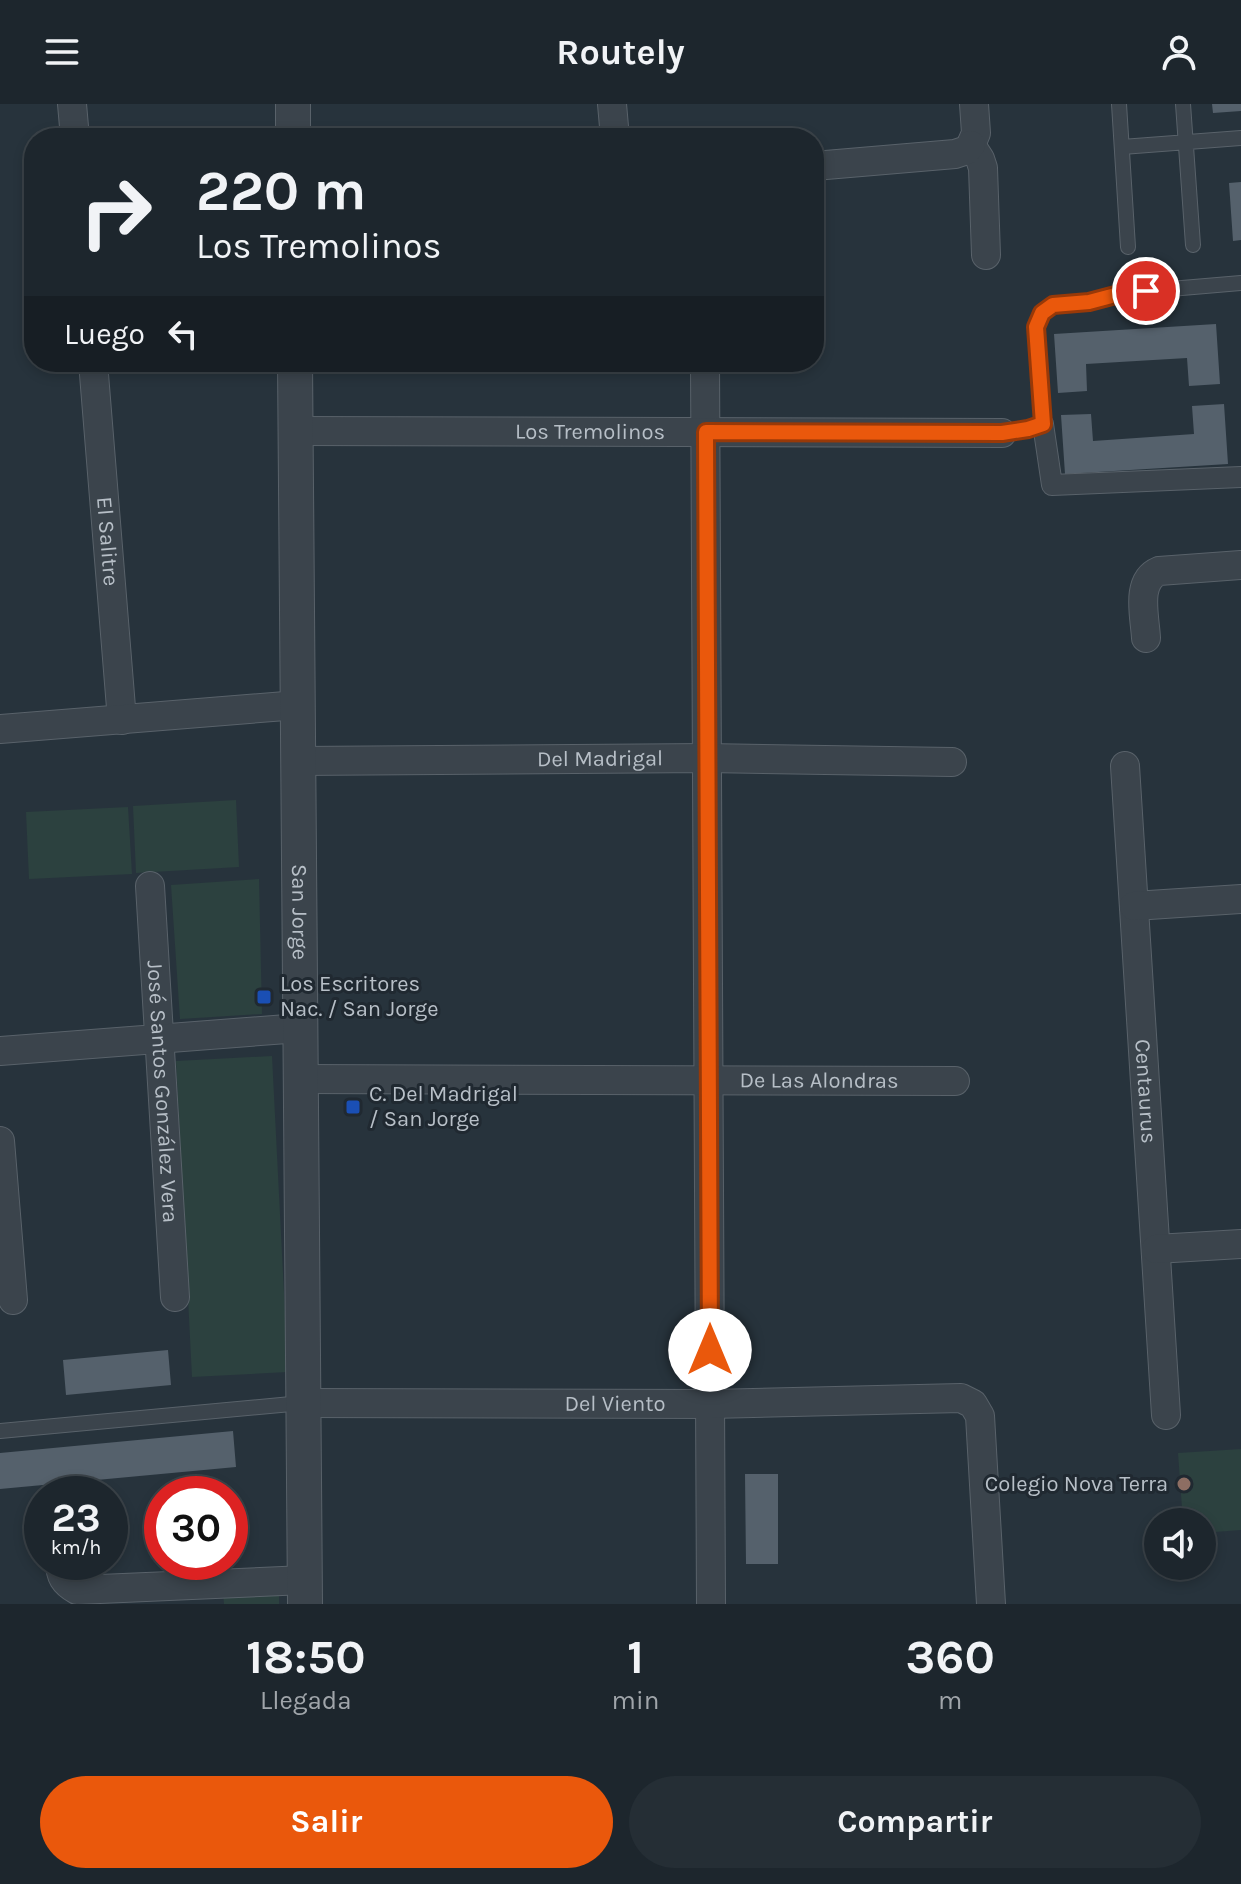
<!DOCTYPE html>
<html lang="es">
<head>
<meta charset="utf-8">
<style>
  body { margin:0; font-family:Karla,sans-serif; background:#252e35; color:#f1f3f6; height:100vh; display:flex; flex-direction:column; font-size:30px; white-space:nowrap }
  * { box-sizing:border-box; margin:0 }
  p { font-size:26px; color:#a0a5aa }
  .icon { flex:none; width:44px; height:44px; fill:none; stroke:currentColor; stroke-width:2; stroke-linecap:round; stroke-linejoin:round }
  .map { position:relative; height:1500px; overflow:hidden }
  .side { display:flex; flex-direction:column; background:#1d262d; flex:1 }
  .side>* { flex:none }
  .banner { position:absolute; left:24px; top:24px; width:800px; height:244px; border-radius:32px; box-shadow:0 4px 12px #0003,0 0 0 2px #3b4349; background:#1d262d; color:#f1f3f6; overflow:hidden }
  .fabs { position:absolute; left:1144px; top:1404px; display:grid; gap:16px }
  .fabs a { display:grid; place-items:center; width:72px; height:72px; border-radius:50%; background:#1d262d; box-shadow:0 4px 12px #0003,0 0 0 2px #3b4349; font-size:40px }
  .speed { position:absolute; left:24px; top:1372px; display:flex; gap:16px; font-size:40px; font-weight:700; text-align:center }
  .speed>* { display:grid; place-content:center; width:104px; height:104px; border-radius:50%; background:#1d262d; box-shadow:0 4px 12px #0003,0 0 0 2px #3b4349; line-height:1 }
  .speed small { font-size:20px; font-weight:400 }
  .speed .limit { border:12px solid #d22; background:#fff; color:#111 }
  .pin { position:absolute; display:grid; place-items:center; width:68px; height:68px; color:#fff; margin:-34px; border:4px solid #fff; border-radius:50%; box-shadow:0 2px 8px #0007 }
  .me { position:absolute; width:88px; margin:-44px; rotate:0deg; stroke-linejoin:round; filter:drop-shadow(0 0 6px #0008) }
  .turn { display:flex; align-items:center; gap:28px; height:168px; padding:0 40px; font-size:36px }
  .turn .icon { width:104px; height:104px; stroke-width:2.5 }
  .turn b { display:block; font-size:56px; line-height:68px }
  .then { display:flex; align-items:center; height:76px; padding:0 40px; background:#0003; gap:16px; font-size:30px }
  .eta { display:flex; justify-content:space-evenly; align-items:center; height:136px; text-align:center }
  .eta b { font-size:48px; font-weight:700; line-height:56px }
  .primary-button { display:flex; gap:16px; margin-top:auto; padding:16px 40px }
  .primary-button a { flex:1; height:92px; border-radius:48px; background:#ea580c; color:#fff; font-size:32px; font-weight:700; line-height:92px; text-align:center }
  .primary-button a+a { background:#252e35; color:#f1f3f6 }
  header { display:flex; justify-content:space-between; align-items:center; height:104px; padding:0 40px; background:#1d262d; font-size:36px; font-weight:700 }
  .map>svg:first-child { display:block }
</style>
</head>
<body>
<header><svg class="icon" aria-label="menu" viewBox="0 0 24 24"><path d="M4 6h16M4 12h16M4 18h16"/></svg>Routely<svg class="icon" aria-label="person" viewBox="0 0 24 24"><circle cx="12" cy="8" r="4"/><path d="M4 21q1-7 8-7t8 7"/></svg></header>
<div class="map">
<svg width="1241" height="1500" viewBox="0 0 1241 1500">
  <rect width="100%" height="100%" fill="#27333c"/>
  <path fill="#2c413f" d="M236 696 239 763 136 769 133 702Z
    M128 703 132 770 29 775 26 708Z
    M259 775 262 910 180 915 171 781Z
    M272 952 288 1268 192 1273 176 957Z
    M1241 1345V1426L1202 1429V1418H1183L1178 1349Z
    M279 1488V1500H224L223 1489Z"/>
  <path fill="#55616c" d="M1212 0H1241V7L1213 9Z
    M1241 78V136L1233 137 1229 79Z
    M1216 220 1220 280 1189 282 1187 254 1086 260 1087 287 1058 289 1054 230Z
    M1224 300 1228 360 1065 370 1061 311 1091 310 1093 337 1194 330 1192 302Z
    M168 1246 171 1281 66 1291 63 1256Z
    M233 1327 236 1363 0 1385V1349Z
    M745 1370H778V1460H746Z"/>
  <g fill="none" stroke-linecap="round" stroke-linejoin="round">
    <defs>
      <path id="service" d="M1119 0 1128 143
        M1183 0 1193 141
        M1122 43 1241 34
        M1002 329 1028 325 1043 320 1036 223 1042 209 1053 201 1089 198 1135 188 1241 179
        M0 1327 302 1299"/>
      <path id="pedestrian" d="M1043 320 1052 381 1241 373"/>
      <g id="minor">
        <path d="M72 0 75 34"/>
        <path d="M612 0 615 34"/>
        <path d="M971 41 980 55 983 64 986 151"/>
        <path d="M971 41 976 29 974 0"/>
        <path d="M814 62 955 50 967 46 971 41"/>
        <path id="s1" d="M93 258 122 616"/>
        <path d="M705 258 711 1500"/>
        <path id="s2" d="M296 327 1002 329"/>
        <path d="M1146 534C1145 513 1135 477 1159 467L1241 461"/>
        <path d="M0 625 298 601"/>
        <path id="s3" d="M298 657 707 654 952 658"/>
        <path id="s4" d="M1125 662 1166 1311"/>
        <path id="s5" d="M150 782 175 1193"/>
        <path d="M1134 802 1241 795"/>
        <path d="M0 947 300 924"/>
        <path id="s6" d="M301 975 955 977"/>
        <path d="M0 1037 13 1196"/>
        <path d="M1156 1145 1241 1140"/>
        <path id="s7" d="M303 1299 710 1300 961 1294 973 1300 980 1312 991 1500"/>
        <path d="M60 1458C60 1472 64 1479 77 1486L305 1476"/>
      </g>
      <g id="tertiary">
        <path d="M293 0V34"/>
        <path id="s8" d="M295 258 305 1500"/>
      </g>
    </defs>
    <use href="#service" stroke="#59626a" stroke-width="16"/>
    <use href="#pedestrian" stroke="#59626a" stroke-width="22"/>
    <use href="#minor" stroke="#59626a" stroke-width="30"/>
    <use href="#tertiary" stroke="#59626a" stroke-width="36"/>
    <use href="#service" stroke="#3b444c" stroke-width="14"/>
    <use href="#pedestrian" stroke="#3b444c" stroke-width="20"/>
    <use href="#minor" stroke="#3b444c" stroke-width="28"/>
    <use href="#tertiary" stroke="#3b444c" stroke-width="34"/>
  </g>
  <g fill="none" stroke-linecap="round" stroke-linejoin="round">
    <defs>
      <path id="route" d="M710 1246 706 328 1002 329 1028 325 1043 320 1036 223 1042 209 1053 201 1089 198 1123 189 1146 187"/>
    </defs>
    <use href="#route" stroke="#983908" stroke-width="20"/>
    <use href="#route" stroke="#ea580c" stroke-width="14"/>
  </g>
  <g fill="#1a4fb4" stroke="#202931" stroke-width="3">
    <rect x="256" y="885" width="16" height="16" rx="4"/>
    <rect x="345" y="995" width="16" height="16" rx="4"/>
  </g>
  <circle fill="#8d6e63" stroke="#202931" stroke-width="3" cx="1184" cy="1380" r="8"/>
  <g text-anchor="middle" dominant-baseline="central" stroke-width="6" stroke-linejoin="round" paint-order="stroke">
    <g font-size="22" fill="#b7bfc7" stroke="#202931">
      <text stroke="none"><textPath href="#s2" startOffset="294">Los Tremolinos</textPath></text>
      <text stroke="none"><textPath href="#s1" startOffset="180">El Salitre</textPath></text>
      <text stroke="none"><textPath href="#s3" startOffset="302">Del Madrigal</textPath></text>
      <text stroke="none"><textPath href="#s8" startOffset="550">San Jorge</textPath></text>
      <text stroke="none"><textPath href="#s6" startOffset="518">De Las Alondras</textPath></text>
      <text stroke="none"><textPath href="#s4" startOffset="326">Centaurus</textPath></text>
      <text stroke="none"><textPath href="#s5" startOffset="206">José Santos González Vera</textPath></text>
      <text stroke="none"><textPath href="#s7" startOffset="312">Del Viento</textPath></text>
    </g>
    <g font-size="22" fill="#b7bfc7" stroke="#202931" text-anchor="start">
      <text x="280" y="880">Los Escritores<tspan x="280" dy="25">Nac. / San Jorge</tspan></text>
      <text x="369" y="990">C. Del Madrigal<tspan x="369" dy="25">/ San Jorge</tspan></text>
      <text x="1168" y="1380" text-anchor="end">Colegio Nova Terra</text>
    </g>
  </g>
</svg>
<div class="fabs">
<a><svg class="icon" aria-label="sound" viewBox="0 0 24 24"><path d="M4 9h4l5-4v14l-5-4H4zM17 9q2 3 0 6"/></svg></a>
</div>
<div class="speed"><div>23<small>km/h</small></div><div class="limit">30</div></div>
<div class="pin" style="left:1146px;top:187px;background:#d93025"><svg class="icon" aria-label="arrive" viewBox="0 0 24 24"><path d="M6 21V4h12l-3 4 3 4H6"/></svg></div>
<svg class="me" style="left:710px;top:1246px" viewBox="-20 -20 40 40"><circle r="19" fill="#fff"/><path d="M0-13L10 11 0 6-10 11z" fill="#ea580c"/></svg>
<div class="banner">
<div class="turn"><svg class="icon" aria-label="right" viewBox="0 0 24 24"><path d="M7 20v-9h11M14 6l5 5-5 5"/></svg><div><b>220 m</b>Los Tremolinos</div></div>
<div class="then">Luego<svg class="icon" aria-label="left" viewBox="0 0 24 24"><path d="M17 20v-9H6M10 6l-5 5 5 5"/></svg></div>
</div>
</div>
<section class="side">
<div class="eta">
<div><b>18:50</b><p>Llegada</p></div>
<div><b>1</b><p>min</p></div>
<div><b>360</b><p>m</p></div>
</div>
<div class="primary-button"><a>Salir</a><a>Compartir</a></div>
</section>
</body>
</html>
